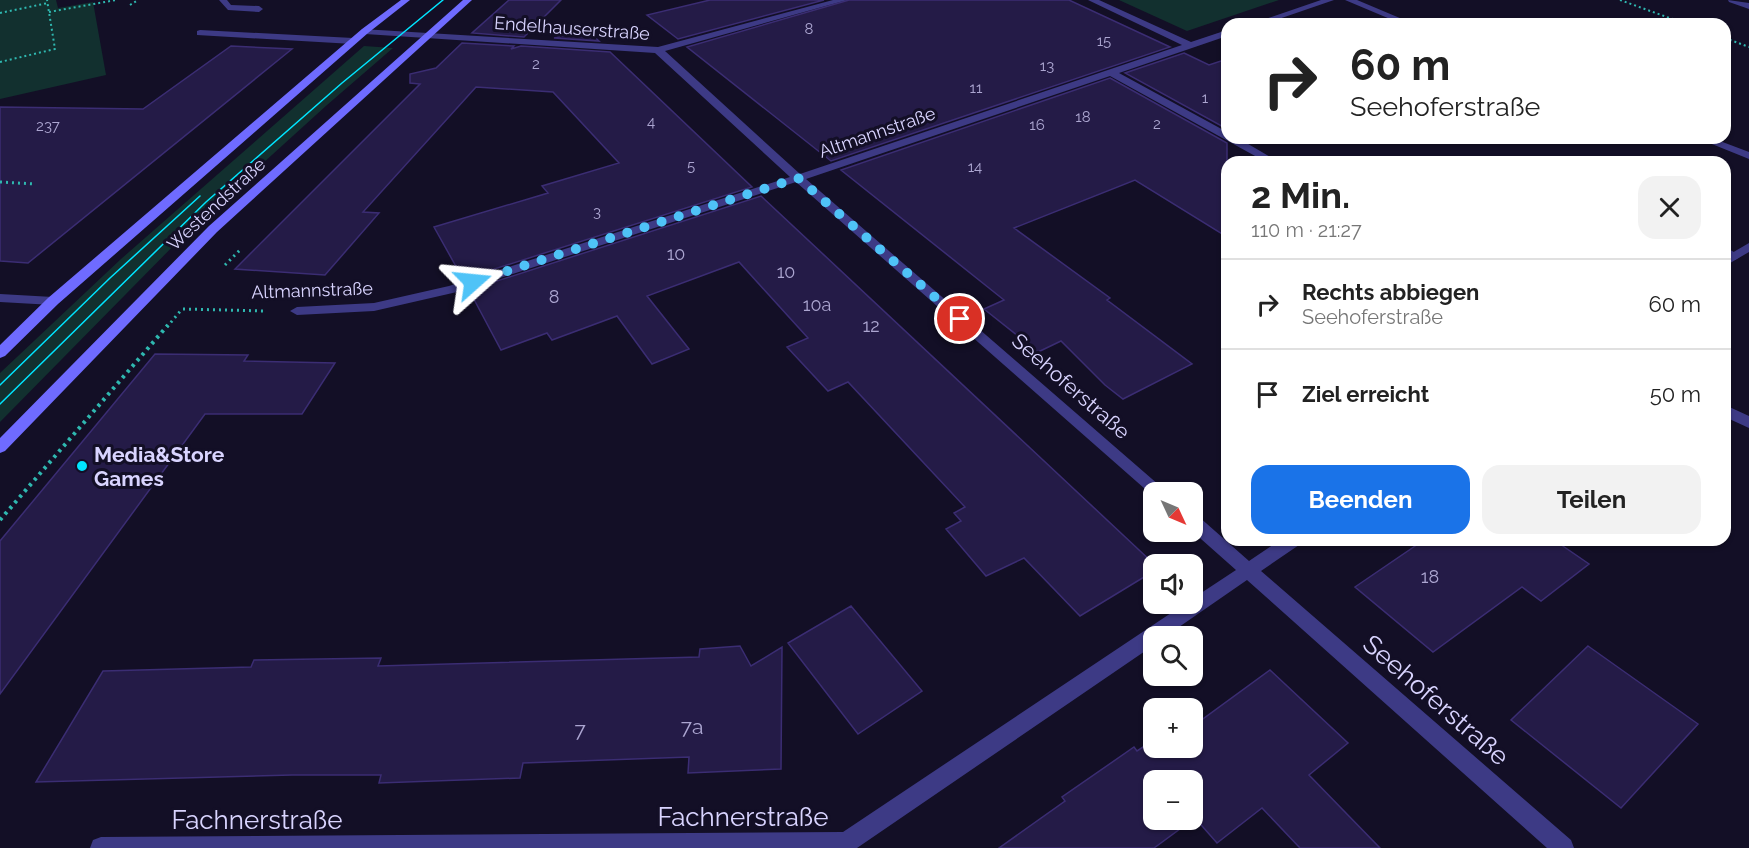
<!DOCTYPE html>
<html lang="de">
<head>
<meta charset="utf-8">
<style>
  body { margin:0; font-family:Raleway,sans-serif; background:#f2f2f2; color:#222; height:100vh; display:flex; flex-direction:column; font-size:22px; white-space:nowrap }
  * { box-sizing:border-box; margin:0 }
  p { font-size:20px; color:#767676 }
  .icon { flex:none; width:33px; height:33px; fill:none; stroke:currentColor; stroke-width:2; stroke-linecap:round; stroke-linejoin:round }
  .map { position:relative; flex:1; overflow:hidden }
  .panel { position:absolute; left:1221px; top:156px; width:510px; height:390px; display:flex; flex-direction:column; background:#fff; border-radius:18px; box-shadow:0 2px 4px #0004 }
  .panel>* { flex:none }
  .banner { position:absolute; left:1221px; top:18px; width:510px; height:126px; border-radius:18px; box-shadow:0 2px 4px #0004; background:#fff; color:#222; overflow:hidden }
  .needle { width:39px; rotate:134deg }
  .controls { position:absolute; left:1143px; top:482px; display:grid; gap:12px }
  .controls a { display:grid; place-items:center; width:60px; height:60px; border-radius:12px; background:#fff; box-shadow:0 2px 4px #0004; font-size:30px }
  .pin { position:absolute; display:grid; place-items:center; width:51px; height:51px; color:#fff; margin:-26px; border:3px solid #fff; border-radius:50%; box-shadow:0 2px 6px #0007 }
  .me { position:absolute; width:66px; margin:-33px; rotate:72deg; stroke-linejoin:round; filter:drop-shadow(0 0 4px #0008) }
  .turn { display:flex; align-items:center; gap:21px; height:126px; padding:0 30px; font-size:27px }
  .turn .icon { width:78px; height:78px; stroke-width:2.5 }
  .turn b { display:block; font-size:42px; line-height:51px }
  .round { display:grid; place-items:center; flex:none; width:63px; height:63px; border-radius:18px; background:#f2f2f2 }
  .headline { display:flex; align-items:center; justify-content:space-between; height:102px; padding:0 30px }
  h1 { font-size:36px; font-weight:700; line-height:45px }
  .cta { display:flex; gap:12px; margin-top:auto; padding:12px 30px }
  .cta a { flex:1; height:69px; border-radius:18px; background:#1a73e8; color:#fff; font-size:24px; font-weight:700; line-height:69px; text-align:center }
  .cta a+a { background:#f2f2f2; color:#222 }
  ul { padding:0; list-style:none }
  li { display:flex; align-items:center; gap:18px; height:90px; padding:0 30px; border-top:2px solid #e0e0e0 }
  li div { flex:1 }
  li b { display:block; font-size:22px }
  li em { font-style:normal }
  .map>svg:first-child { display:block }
</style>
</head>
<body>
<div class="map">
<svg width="1749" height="848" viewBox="0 0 1749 848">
  <rect width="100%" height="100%" fill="#130f26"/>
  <path fill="#12302f" d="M0 0H56L58 8 93 2 106 75 0 99Z
    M1119 0H1279L1187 31Z
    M364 46 393 48 327 105 188 231 0 422V373L121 259Z"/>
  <path fill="#241b47" stroke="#3b2d73" stroke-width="1.5" fill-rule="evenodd" d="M509 0H561L524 37 472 33Z
    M710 0H824L678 39 647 15Z
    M849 0H1069L1170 47 831 161 687 47Z
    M587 30 599 41 554 38Z
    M462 43 514 46 511 49 521 46 610 52 752 187 463 279 434 227 548 193 542 186 619 163 553 92 476 87 363 212 379 213 325 275 235 269 420 84 410 83V74L436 68Z
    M231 46 292 49 28 263 0 261V107L143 109Z
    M1184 53 1209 65 1227 59V129L1125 73Z
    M1110 78 1227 143V237L1135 180 1014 228 1110 298 1107 300 1192 364 1123 399 1105 385 1061 341 1038 352 984 309 1004 300 841 170Z
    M761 196 1154 564V571L1080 616 1024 558 986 576 946 529 961 521 954 513 965 507 848 382 828 391 787 347 808 338 739 262 647 296 689 349 652 364 617 316 552 340 547 333 501 350 469 290Z
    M155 354 248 355 244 361 335 363 302 414H205L0 694V541Z
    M1424 540H1554L1589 564 1541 601 1522 587 1433 652 1355 587Z
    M851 606 922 691 858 734 788 643Z
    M740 646 751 666 782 647 781 769 688 773 689 757 523 763 520 778 379 783 381 775H292L36 782 103 671 251 667 254 660 381 658 378 666 699 657 700 649Z
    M1588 646 1698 724 1621 808 1511 720Z
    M1270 670 1348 743 1309 775 1380 848H1300L1262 808 1217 843 1195 818 1154 848H999L1065 801 1062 797 1134 747 1137 751 1154 740V755L1165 747H1192V727ZM1154 780H1192V819H1154Z"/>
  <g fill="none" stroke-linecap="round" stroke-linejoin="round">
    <path stroke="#2fb8b0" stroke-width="2" stroke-dasharray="2 3" stroke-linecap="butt" d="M1620 0 1686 24
      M130 5 138 0
      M49 12 116 0
      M0 13 48 3
      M1725 38 1749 47
      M0 62 55 49 47 0"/>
    <path stroke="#2fb8b0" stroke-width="3" stroke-dasharray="2 4" stroke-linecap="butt" d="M0 182 35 184
      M225 265 241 249
      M183 309 266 311
      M167 327 182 309"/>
    <path stroke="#2fb8b0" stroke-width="4" stroke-dasharray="3 4.5" stroke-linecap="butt" d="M0 520 168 325"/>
    <path fill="#3d3a85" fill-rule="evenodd" d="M219 0H227L231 5 259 6 263 9 259 12 228 10Z
      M200 30 353 38 358 41 353 44 197 35V31Z
      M1725 247 1741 256 1735 260 1725 256Z"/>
    <path fill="#3d3a85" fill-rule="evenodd" d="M833 0H847L665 51 800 174 1182 45 1088 0H1099L1191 42 1227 30V36L1119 73 1227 132V138H1238L1279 162H1266L1110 76 806 179 1167 492H1154L1153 496 796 182 457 292 374 311 297 315 290 311 297 307 374 303 449 286 790 177 655 53 365 34 361 31 362 29 658 47Z
      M1321 0H1334L1264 24H1251Z
      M1345 0H1357L1414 24H1402Z
      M1728 0 1749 3V9L1729 2Z
      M1697 138H1712L1749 152V159Z
      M1749 243V252L1725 266V257Z
      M0 294 53 297 60 301 53 305 0 302Z
      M1725 405 1749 416V428L1725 417Z
      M1192 515 1198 516 1249 561 1280 540H1301L1299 545 1261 571 1571 840 1574 848H1547L1247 580 1166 636H1154V645L857 848H90L93 840 101 837 843 832 1186 603H1192V599L1236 570 1192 531Z"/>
    <path fill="#6f6bff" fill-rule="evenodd" d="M401 0H410L368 33 58 304 5 356 0 358V345L48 298 362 29Z
      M463 0H472L217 232 5 451 0 453V438L209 226Z"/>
    <path stroke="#00e5ff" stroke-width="1.5" d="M0 385 110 278 200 196
      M0 404 206 202 342 83 443 0"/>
  </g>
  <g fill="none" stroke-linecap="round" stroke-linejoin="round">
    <path stroke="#4fc3f7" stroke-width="10" stroke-dasharray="0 18" d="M473 282 798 178 960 319"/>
  </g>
  <circle fill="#00e5ff" stroke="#130f26" stroke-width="2" cx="82" cy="466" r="6"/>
  <g text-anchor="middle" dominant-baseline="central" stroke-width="6" stroke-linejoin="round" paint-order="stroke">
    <g font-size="15" fill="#aca6d1">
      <text x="809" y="29">8</text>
      <text x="1104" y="41">15</text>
      <text x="536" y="64">2</text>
      <text x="1047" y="66">13</text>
      <text x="976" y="88">11</text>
      <text x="1205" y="98">1</text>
      <text x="1083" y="117">18</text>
      <text x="651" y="122">4</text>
      <text x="1157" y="124">2</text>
      <text x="1037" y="125">16</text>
      <text x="48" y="126">237</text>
      <text x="691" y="166">5</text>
      <text x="975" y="167">14</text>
      <text x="597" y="212">3</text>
    </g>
    <g font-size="18" fill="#d9d4ff" stroke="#130f26">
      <text transform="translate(572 28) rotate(4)">Endelhauserstraße</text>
      <text transform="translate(877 132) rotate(-19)">Altmannstraße</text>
      <text transform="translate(216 204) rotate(-43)">Westendstraße</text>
      <text transform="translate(312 290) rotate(-2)">Altmannstraße</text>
    </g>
    <g font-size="18" fill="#aca6d1">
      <text x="676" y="253">10</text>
      <text x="786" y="271">10</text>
      <text x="554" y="296">8</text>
      <text x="817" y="304">10a</text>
      <text x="871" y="325">12</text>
      <text x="1430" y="576">18</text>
    </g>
    <g font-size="21" fill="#d9d4ff" stroke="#130f26">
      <text transform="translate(1071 386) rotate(41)">Seehoferstraße</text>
    </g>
    <g font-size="21" font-weight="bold" fill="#d9d4ff" stroke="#130f26" text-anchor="start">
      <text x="94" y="454">Media&amp;Store<tspan x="94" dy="24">Games</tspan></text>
    </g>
    <g font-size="21" fill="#aca6d1">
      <text x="692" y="726">7a</text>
      <text x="580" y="729">7</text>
    </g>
    <g font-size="26" fill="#d9d4ff" stroke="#130f26">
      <text transform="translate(1436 700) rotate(41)">Seehoferstraße</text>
      <text x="743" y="817">Fachnerstraße</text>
      <text x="257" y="820">Fachnerstraße</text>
    </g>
  </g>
</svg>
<div class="controls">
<a><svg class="needle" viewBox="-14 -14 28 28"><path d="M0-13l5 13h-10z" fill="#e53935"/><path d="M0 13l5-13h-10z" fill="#767676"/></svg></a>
<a><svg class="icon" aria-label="sound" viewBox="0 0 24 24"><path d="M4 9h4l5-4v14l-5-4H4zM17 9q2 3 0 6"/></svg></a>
<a><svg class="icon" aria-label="search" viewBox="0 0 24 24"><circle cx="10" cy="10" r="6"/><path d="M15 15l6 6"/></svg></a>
<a>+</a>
<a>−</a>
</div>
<div class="pin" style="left:960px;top:319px;background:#d93025"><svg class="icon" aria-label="arrive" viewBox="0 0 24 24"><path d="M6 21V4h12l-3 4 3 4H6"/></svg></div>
<svg class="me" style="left:473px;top:282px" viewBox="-20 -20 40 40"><path d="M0-17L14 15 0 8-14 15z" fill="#4fc3f7" stroke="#fff" stroke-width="4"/></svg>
<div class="banner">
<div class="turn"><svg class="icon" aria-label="right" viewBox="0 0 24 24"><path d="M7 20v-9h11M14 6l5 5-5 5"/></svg><div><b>60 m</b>Seehoferstraße</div></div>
</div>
<section class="panel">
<div class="headline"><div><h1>2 Min.</h1><p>110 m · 21:27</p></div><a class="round"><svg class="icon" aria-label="close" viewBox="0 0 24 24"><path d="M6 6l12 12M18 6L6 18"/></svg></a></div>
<ul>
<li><svg class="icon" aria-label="right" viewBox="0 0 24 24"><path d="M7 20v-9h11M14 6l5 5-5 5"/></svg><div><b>Rechts abbiegen</b><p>Seehoferstraße</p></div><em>60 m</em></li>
<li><svg class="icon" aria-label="arrive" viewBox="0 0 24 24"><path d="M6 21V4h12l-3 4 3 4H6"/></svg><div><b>Ziel erreicht</b></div><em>50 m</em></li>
</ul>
<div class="cta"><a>Beenden</a><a>Teilen</a></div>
</section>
</div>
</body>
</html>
